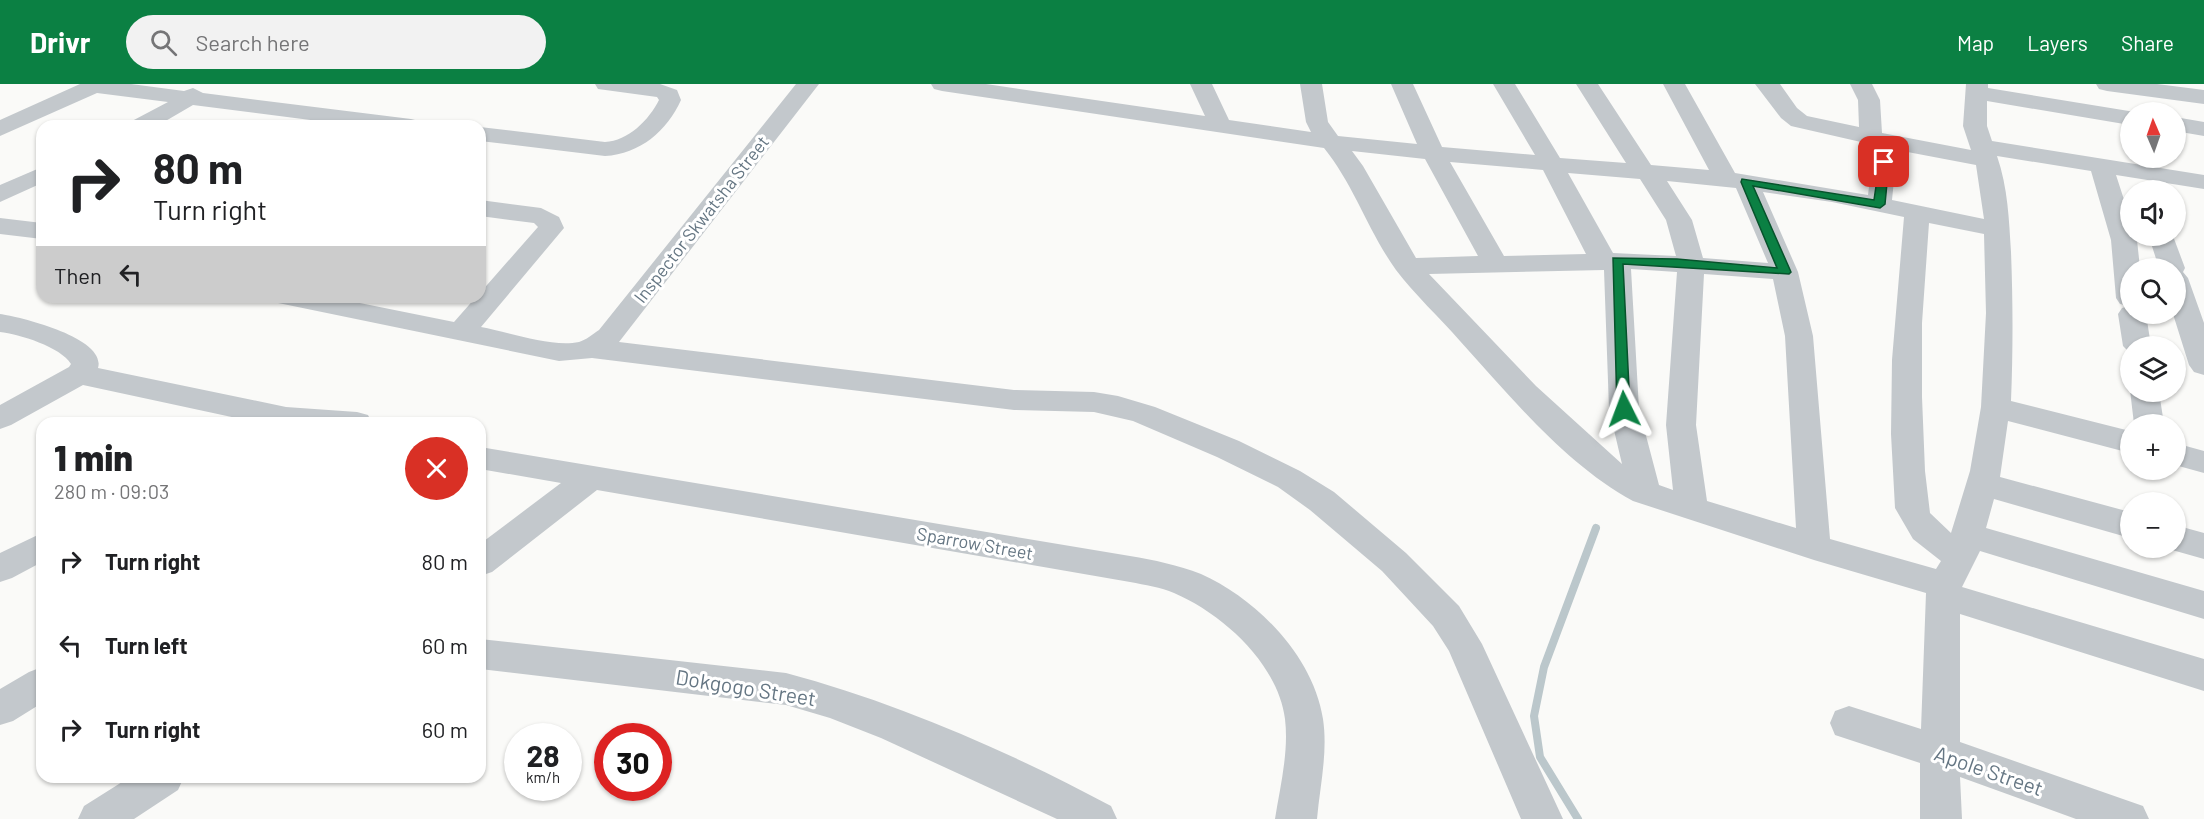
<!DOCTYPE html>
<html lang="en">
<head>
<meta charset="utf-8">
<style>
  body { margin:0; font-family:Barlow,sans-serif; background:#f2f2f2; color:#202124; height:100vh; display:flex; flex-direction:column; font-size:22px; white-space:nowrap }
  * { box-sizing:border-box; margin:0 }
  p { font-size:20px; color:#757577 }
  .icon { flex:none; width:33px; height:33px; fill:none; stroke:currentColor; stroke-width:2; stroke-linecap:round; stroke-linejoin:round }
  .map { position:relative; flex:1; overflow:hidden }
  .sheet { position:absolute; left:36px; top:333px; width:450px; height:366px; display:flex; flex-direction:column; background:#fff; border-radius:18px; box-shadow:0 2px 4px #0004 }
  .sheet>* { flex:none }
  .guide { position:absolute; left:36px; top:36px; width:450px; height:183px; border-radius:18px; box-shadow:0 2px 4px #0004; background:#fff; color:#202124; overflow:hidden }
  .needle { width:39px; rotate:358deg }
  .fabs { position:absolute; left:2120px; top:18px; display:grid; gap:12px }
  .fabs a { display:grid; place-items:center; width:66px; height:66px; border-radius:50%; background:#fff; box-shadow:0 2px 4px #0004; font-size:30px }
  .speed { position:absolute; left:504px; top:639px; display:flex; gap:12px; font-size:30px; font-weight:700; text-align:center }
  .speed>* { display:grid; place-content:center; width:78px; height:78px; border-radius:50%; background:#fff; box-shadow:0 2px 4px #0004; line-height:1 }
  .speed small { font-size:15px; font-weight:400 }
  .speed .limit { border:9px solid #d22; background:#fff; color:#111 }
  .pin { position:absolute; display:grid; place-items:center; width:51px; height:51px; color:#fff; margin:-26px; border-radius:12px; box-shadow:0 3px 9px #0006 }
  .me { position:absolute; width:66px; margin:-33px; rotate:357deg; stroke-linejoin:round; filter:drop-shadow(0 0 4px #0008) }
  .turn { display:flex; align-items:center; gap:21px; height:126px; padding:0 18px; font-size:27px }
  .turn .icon { width:78px; height:78px; stroke-width:2.5 }
  .turn b { display:block; font-size:42px; line-height:51px }
  .then { display:flex; align-items:center; height:57px; padding:0 18px; background:#0003; gap:12px; font-size:22px }
  .round { display:grid; place-items:center; flex:none; width:63px; height:63px; border-radius:32px; background:#f2f2f2 }
  .headline { display:flex; align-items:center; justify-content:space-between; height:102px; padding:0 18px }
  h1 { font-size:36px; font-weight:800; line-height:45px }
  ul { padding:0; list-style:none }
  li { display:flex; align-items:center; gap:18px; height:84px; padding:0 18px }
  li div { flex:1 }
  li b { display:block; font-size:22px }
  li em { font-style:normal }
  header { display:flex; align-items:center; gap:36px; box-sizing:border-box; height:84px; padding:0 30px; background:#0b8043; color:#fff }
  header strong { font-size:28px }
  nav { display:flex; gap:33px; margin-inline-start:auto; font-size:21px }
  .search { width:420px; height:54px; background:#f2f2f2; display:flex; align-items:center; gap:15px; box-sizing:border-box; padding:0 21px; border-radius:33px; color:#757577; font-size:22px }
  .map>svg:first-child { display:block }
</style>
</head>
<body>
<header>
<strong>Drivr</strong>
<div class="search"><svg class="icon" aria-label="search" viewBox="0 0 24 24"><circle cx="10" cy="10" r="6"/><path d="M15 15l6 6"/></svg>Search here</div>
<nav><a>Map</a><a>Layers</a><a>Share</a></nav>
</header>
<div class="map">
<svg width="2204" height="735" viewBox="0 0 2204 735">
  <rect width="100%" height="100%" fill="#fafaf8"/>
  <g fill="none" stroke-linecap="round" stroke-linejoin="round">
    <path stroke="#bbc7cb" stroke-width="8" d="M1578 735 1540 673 1534 632 1544 583 1596 444"/>
    <path fill="#c3c8cc" fill-rule="evenodd" d="M80 0H131L184 7 193 4 203 9 411 35 419 37 423 42H357L193 21 157 42H128L132 37 168 18 97 9 0 52V36Z
      M595 0H660L677 6 681 16C667 47 640 70 605 72L480 57V43L605 58C628 57 649 36 659 16L657 13 598 5Z
      M796 0H819L619 258 1014 306 1094 308 1118 312 1155 323 1239 357 1300 387 1334 408 1406 469 1459 522 1482 560 1563 735H1521L1449 567 1433 542 1382 487 1310 426 1278 403 1217 373 1133 337 1094 328 1014 326 592 274 559 277 288 221 278 219 274 213H330L454 238 476 213H480V209L538 143 534 139 480 132V116L541 124 559 133 564 144 481 243C508 248 552 264 579 258 586 256 593 250 599 246Z
      M931 0H986L1205 32 1190 0H1212L1229 36 1311 48 1306 38 1300 0H1322L1328 38 1338 52 1417 60 1391 0H1413L1442 63 1535 71 1493 0H1515L1560 74 1626 79 1576 0H1598L1651 81 1709 86 1663 0H1685L1735 89 1868 111 1874 61 1791 42 1781 34 1755 0H1780L1797 24 1807 32 1859 43 1858 16 1850 0H1872L1880 16 1882 49 1971 66 1963 42 1966 0H1988V4L2135 28H2130V41L1987 17V42L1992 57 2204 91V105L2116 91 2130 134V152H2136L2137 156 2140 184H2130V230H2146L2151 262H2130V269L2123 262 2118 230 2122 224 2129 222 2120 220 2116 214 2111 156 2091 87 1997 72C2008 104 2009 136 2011 168 2013 218 2013 267 2011 317L2130 347V369L2008 337 2000 393 2130 428V454L1994 415 1986 444 2204 507V535L1980 467 1962 503 2204 575V607L1960 530V658L2143 722 2149 735H2076L1960 693 1962 735H1920V679L1835 651 1830 639 1835 627 1849 622 1921 645 1926 509 1814 476 1633 417C1565 380 1512 314 1460 257 1439 233 1415 211 1396 186 1368 147 1354 101 1324 64L942 7 934 5ZM1897 66 1976 81 1984 135 1892 116ZM1352 67 1425 75 1478 172 1416 174 1363 82ZM1450 78 1543 86 1586 170 1504 172ZM1568 89 1640 95 1666 136 1676 172 1613 169ZM1667 97 1736 104 1768 179 1703 174 1692 136ZM1763 108 1832 118 1904 133 1892 276 1891 350 1895 424 1913 455 1941 477 1936 485 1830 455 1813 252 1798 188ZM1929 139 1984 150 1986 229 1981 323 1970 387 1951 449 1930 429 1925 387 1922 313V239ZM1631 185 1677 188 1666 341 1673 406 1659 401 1639 325ZM1604 186 1609 325 1622 380 1536 302 1429 190ZM1704 190 1773 195 1785 252 1796 444 1707 417 1696 341Z
      M2096 0H2157L2204 6V20L2107 7 2099 5Z
      M2175 33 2204 38V52L2175 47Z
      M42 83V99L0 118V101Z
      M0 134 42 139V155L0 150Z
      M2153 152H2173L2185 184 2183 188 2188 194 2204 239V291L2194 288 2189 281 2173 230H2175V184H2159L2150 156Z
      M0 230C21 233 107 254 98 284L286 323 357 328 368 331 372 339H260L83 301 11 341 0 345V321L69 283 71 280C61 263 19 250 0 248Z
      M2130 306 2159 308 2164 340H2134Z
      M2175 359 2204 367V389L2175 381Z
      M480 363 1130 472C1154 476 1178 481 1201 490 1257 515 1313 572 1323 635 1328 668 1320 702 1317 735H1275C1280 703 1289 668 1285 635 1278 580 1223 530 1174 509 1161 503 1145 501 1130 498L597 406 492 488 480 492V460L561 399 480 385Z
      M2175 441 2204 449V475L2165 464H2175Z
      M42 449V478L12 494 0 498V469Z
      M480 555 786 589C898 619 1008 667 1111 722L1117 735H1057L881 654 830 634 786 621 480 585Z
      M42 583V619L13 637 0 641V605L29 588Z
      M130 693H184L178 706 134 735H78L84 722Z"/>
  </g>
  <path fill="#0b8043" stroke="#07532c" stroke-width="1.5" d="M1880 75 1889 78 1885 120 1880 124 1753 102 1791 188 1789 190 1623 180 1630 325 1624 330 1619 328 1617 325 1613 174 1677 175 1777 184 1741 98 1742 95 1874 116Z"/>
  <g text-anchor="middle" dominant-baseline="central" stroke-width="6" stroke-linejoin="round" paint-order="stroke">
    <g font-size="18" fill="#657683" stroke="#fff">
      <text transform="translate(701 135) rotate(-52)">Inspector Skwatsha Street</text>
      <text transform="translate(975 459) rotate(10)">Sparrow Street</text>
    </g>
    <g font-size="21" fill="#657683" stroke="#fff">
      <text transform="translate(746 603) rotate(9)">Dokgogo Street</text>
      <text transform="translate(1989 686) rotate(19)">Apole Street</text>
    </g>
  </g>
</svg>
<div class="fabs">
<a><svg class="needle" viewBox="-14 -14 28 28"><path d="M0-13l5 13h-10z" fill="#e53935"/><path d="M0 13l5-13h-10z" fill="#757577"/></svg></a>
<a><svg class="icon" aria-label="sound" viewBox="0 0 24 24"><path d="M4 9h4l5-4v14l-5-4H4zM17 9q2 3 0 6"/></svg></a>
<a><svg class="icon" aria-label="search" viewBox="0 0 24 24"><circle cx="10" cy="10" r="6"/><path d="M15 15l6 6"/></svg></a>
<a><svg class="icon" aria-label="layers" viewBox="0 0 24 24"><path d="M12 4l9 5-9 5-9-5zM3 14l9 5 9-5"/></svg></a>
<a>+</a>
<a>−</a>
</div>
<div class="speed"><div>28<small>km/h</small></div><div class="limit">30</div></div>
<div class="pin" style="left:1884px;top:78px;background:#d93025"><svg class="icon" aria-label="arrive" viewBox="0 0 24 24"><path d="M6 21V4h12l-3 4 3 4H6"/></svg></div>
<svg class="me" style="left:1624px;top:325px" viewBox="-20 -20 40 40"><path d="M0-17L14 15 0 8-14 15z" fill="#0b8043" stroke="#fff" stroke-width="4"/></svg>
<div class="guide">
<div class="turn"><svg class="icon" aria-label="right" viewBox="0 0 24 24"><path d="M7 20v-9h11M14 6l5 5-5 5"/></svg><div><b>80 m</b>Turn right</div></div>
<div class="then">Then<svg class="icon" aria-label="left" viewBox="0 0 24 24"><path d="M17 20v-9H6M10 6l-5 5 5 5"/></svg></div>
</div>
<section class="sheet">
<div class="headline"><div><h1>1 min</h1><p>280 m · 09:03</p></div><a class="round" style="background:#d93025;color:#fff"><svg class="icon" aria-label="close" viewBox="0 0 24 24"><path d="M6 6l12 12M18 6L6 18"/></svg></a></div>
<ul>
<li><svg class="icon" aria-label="right" viewBox="0 0 24 24"><path d="M7 20v-9h11M14 6l5 5-5 5"/></svg><div><b>Turn right</b></div><em>80 m</em></li>
<li><svg class="icon" aria-label="left" viewBox="0 0 24 24"><path d="M17 20v-9H6M10 6l-5 5 5 5"/></svg><div><b>Turn left</b></div><em>60 m</em></li>
<li><svg class="icon" aria-label="right" viewBox="0 0 24 24"><path d="M7 20v-9h11M14 6l5 5-5 5"/></svg><div><b>Turn right</b></div><em>60 m</em></li>
</ul>
</section>
</div>
</body>
</html>
